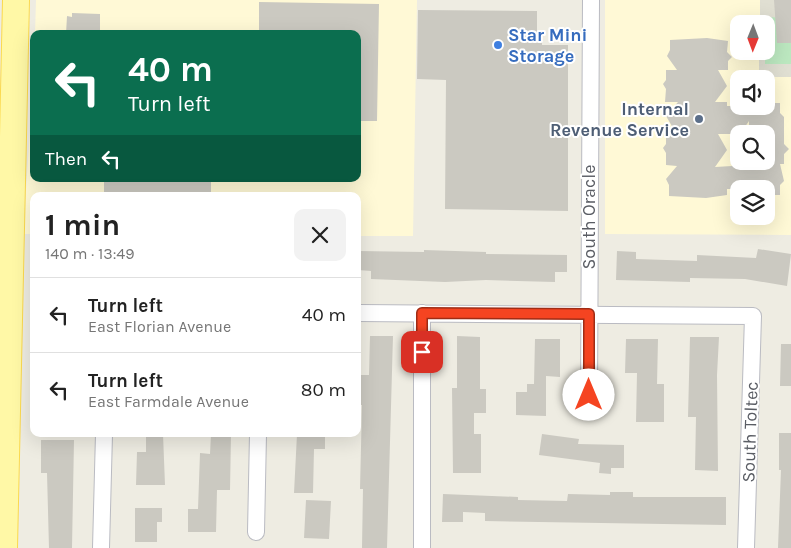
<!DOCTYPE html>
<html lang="en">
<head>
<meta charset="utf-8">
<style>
  body { margin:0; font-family:Karla,sans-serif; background:#f2f2f2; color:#222; height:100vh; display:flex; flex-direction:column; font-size:19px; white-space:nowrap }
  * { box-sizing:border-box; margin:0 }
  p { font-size:16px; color:#767676 }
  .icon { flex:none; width:28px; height:28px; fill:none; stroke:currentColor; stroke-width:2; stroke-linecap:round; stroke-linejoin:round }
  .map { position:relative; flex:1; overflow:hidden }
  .details { position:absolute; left:30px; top:192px; width:331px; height:245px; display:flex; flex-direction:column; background:#fff; border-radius:10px; box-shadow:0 5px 20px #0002 }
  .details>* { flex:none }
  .banner { position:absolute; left:30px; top:30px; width:331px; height:152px; border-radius:10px; box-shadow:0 5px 20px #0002; background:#0b6e4f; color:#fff; overflow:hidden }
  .needle { width:32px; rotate:181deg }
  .controls { position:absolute; left:730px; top:15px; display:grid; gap:10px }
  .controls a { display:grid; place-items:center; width:45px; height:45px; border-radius:10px; background:#fff; box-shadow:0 5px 20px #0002; font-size:25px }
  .pin { position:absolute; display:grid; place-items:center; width:42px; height:42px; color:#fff; margin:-21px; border-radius:10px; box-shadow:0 2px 8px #0006 }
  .me { position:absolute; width:55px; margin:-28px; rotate:0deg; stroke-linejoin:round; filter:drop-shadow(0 0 4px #0008) }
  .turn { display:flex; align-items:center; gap:18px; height:105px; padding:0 15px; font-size:22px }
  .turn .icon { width:65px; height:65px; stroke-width:2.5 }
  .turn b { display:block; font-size:35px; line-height:42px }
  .then { display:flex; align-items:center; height:48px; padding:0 15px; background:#0003; gap:10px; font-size:19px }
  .round { display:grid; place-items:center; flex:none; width:52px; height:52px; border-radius:10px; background:#f2f2f2 }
  .head { display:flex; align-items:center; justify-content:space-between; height:85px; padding:0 15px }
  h1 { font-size:30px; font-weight:700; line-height:38px }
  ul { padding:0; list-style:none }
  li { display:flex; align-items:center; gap:15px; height:75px; padding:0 15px; border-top:1px solid #e0e0e0 }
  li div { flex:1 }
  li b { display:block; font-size:19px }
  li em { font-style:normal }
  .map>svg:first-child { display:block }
</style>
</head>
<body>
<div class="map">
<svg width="791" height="548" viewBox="0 0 791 548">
  <rect width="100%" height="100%" fill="#eeece2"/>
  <path fill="#fff9d6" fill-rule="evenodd" d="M36 0H417L413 236H358V196H34V234H23L34 71V179H358V34H35Z
    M605 0H760V24H739V51H759V77H791V235L605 234ZM739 79H766V106H739ZM739 134H766V161H739ZM739 189H766V216H739Z"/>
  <path fill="#e0dfd2" d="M760 0H791V77H759V51H766V24H760Z"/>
  <path fill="#bce8c0" d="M766 17 791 18V64H765Z"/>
  <path fill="#cbc9c1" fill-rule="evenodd" d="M774 0H791V43H777Z
    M259 2 379 4 377 121H358V34H259Z
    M418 10 537 11V40H542V45H568V211L445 209 446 80 417 79Z
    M72 13 100 14V33L66 34 67 16 72 17Z
    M707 38 728 41 727 52 732 57 728 61V70H718L727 86 715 102H727V106H766V103H780V113L784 117V144L789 149 784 154V164H780L784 181 780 185V195H766V189H727V195L706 198 669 196V185L666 179 677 166 666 165V153L663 148 666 144V133H676L666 116 678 102H665L666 89 663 84 666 80V70H677L667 56 670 50V40ZM749 121V134H766V161H750V165L715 167 727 150 718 134H740Z
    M104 179H211V196H104Z
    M758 249 791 254 787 286 745 279 690 278V282L616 280 617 251 636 252V259L697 261V255L756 258Z
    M424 250 486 252V254L567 255V272H555V282L486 280 445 282 371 279V271L358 270V251L424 252Z
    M370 336H393L387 548H362L363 489H360L362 405H358V375H369Z
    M457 336 480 337V389H486V413H474V434H481V473H453L452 388H457Z
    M690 337H719L717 375 718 471 695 470 696 417H688Z
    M535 339H560V377L546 376V416L516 415V392H527V384H534Z
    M626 339H658L657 384H664V422H636L637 373H625Z
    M781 344H791V386H780Z
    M779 433H791V548H778L781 470H779Z
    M146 434H163L165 485H136L137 452H146Z
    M211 434H231L230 490H217L216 532H188V509H198L200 453 210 454Z
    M297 434H325V449H314L313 493H294Z
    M542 434 579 439 578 444 624 445V468H611V474L599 473 600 463 539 455Z
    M41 440H74L72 548H49L47 473H41Z
    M610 492H633V497H726V525L485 521V513L463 512V522H442L443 494 518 497V500L567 501 568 494 610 495Z
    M306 500 331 501 329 539 304 538Z
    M135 508H162V522H157V542H135Z"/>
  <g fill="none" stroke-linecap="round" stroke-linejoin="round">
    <defs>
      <path id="minor" d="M358 313 753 316 746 548
        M589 395 591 0
        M256 532 258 434
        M101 548 104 434
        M422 548V313"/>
      <path id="primary" d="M4 548 16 0"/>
    </defs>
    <use href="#minor" stroke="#babbc2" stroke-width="18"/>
    <use href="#primary" stroke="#fbd94e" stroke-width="28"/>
    <use href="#minor" stroke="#fff" stroke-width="16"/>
    <use href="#primary" stroke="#fff8a6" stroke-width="26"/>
  </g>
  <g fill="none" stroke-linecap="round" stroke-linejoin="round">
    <defs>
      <path id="route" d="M422 352V313L589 314V395"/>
    </defs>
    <use href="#route" stroke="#9f2c15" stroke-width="12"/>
    <use href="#route" stroke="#f54421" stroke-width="9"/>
  </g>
  <circle fill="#3f7fe0" stroke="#fff" stroke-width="2" cx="498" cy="45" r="5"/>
  <circle fill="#5c6f8a" stroke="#fff" stroke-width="2" cx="699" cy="119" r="5"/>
  <g text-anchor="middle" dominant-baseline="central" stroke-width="4" stroke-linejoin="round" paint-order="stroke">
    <g font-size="18" font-weight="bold" fill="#366cbe" stroke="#fff" text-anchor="start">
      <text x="508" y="35">Star Mini<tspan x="508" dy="21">Storage</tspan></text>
    </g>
    <g font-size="18" font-weight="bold" fill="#4e5e75" stroke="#fff" text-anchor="end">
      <text x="689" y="109">Internal<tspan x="689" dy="21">Revenue Service</tspan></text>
    </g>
    <g font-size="18" fill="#5a5d64" stroke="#fff">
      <text transform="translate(589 217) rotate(-90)">South Oracle</text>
      <text transform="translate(750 432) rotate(-88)">South Toltec</text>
    </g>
  </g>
</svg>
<div class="controls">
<a><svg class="needle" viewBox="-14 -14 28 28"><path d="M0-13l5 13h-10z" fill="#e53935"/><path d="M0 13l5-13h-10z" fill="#767676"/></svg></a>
<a><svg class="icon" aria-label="sound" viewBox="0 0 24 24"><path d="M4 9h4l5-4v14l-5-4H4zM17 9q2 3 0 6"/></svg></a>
<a><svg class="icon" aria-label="search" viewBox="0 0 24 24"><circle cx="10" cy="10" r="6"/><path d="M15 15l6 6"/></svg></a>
<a><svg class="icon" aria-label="layers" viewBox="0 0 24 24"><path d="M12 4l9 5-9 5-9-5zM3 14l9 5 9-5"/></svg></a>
</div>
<div class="pin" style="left:422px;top:352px;background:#d93025"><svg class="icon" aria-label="arrive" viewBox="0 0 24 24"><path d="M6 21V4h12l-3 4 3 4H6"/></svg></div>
<svg class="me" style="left:589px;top:395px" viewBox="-20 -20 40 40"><circle r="19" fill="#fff"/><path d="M0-13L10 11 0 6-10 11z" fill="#f54421"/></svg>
<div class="banner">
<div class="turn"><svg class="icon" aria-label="left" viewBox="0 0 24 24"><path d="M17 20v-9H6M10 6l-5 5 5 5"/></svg><div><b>40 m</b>Turn left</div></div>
<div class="then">Then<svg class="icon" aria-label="left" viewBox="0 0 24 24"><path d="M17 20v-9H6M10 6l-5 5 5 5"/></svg></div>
</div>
<section class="details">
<div class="head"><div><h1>1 min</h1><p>140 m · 13:49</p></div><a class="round"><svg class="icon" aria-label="close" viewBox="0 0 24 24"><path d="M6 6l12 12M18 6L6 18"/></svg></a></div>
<ul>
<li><svg class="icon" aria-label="left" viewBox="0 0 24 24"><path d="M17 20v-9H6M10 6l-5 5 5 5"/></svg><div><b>Turn left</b><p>East Florian Avenue</p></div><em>40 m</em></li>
<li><svg class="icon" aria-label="left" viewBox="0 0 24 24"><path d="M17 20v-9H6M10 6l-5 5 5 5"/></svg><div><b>Turn left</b><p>East Farmdale Avenue</p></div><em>80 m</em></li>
</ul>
</section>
</div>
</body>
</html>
